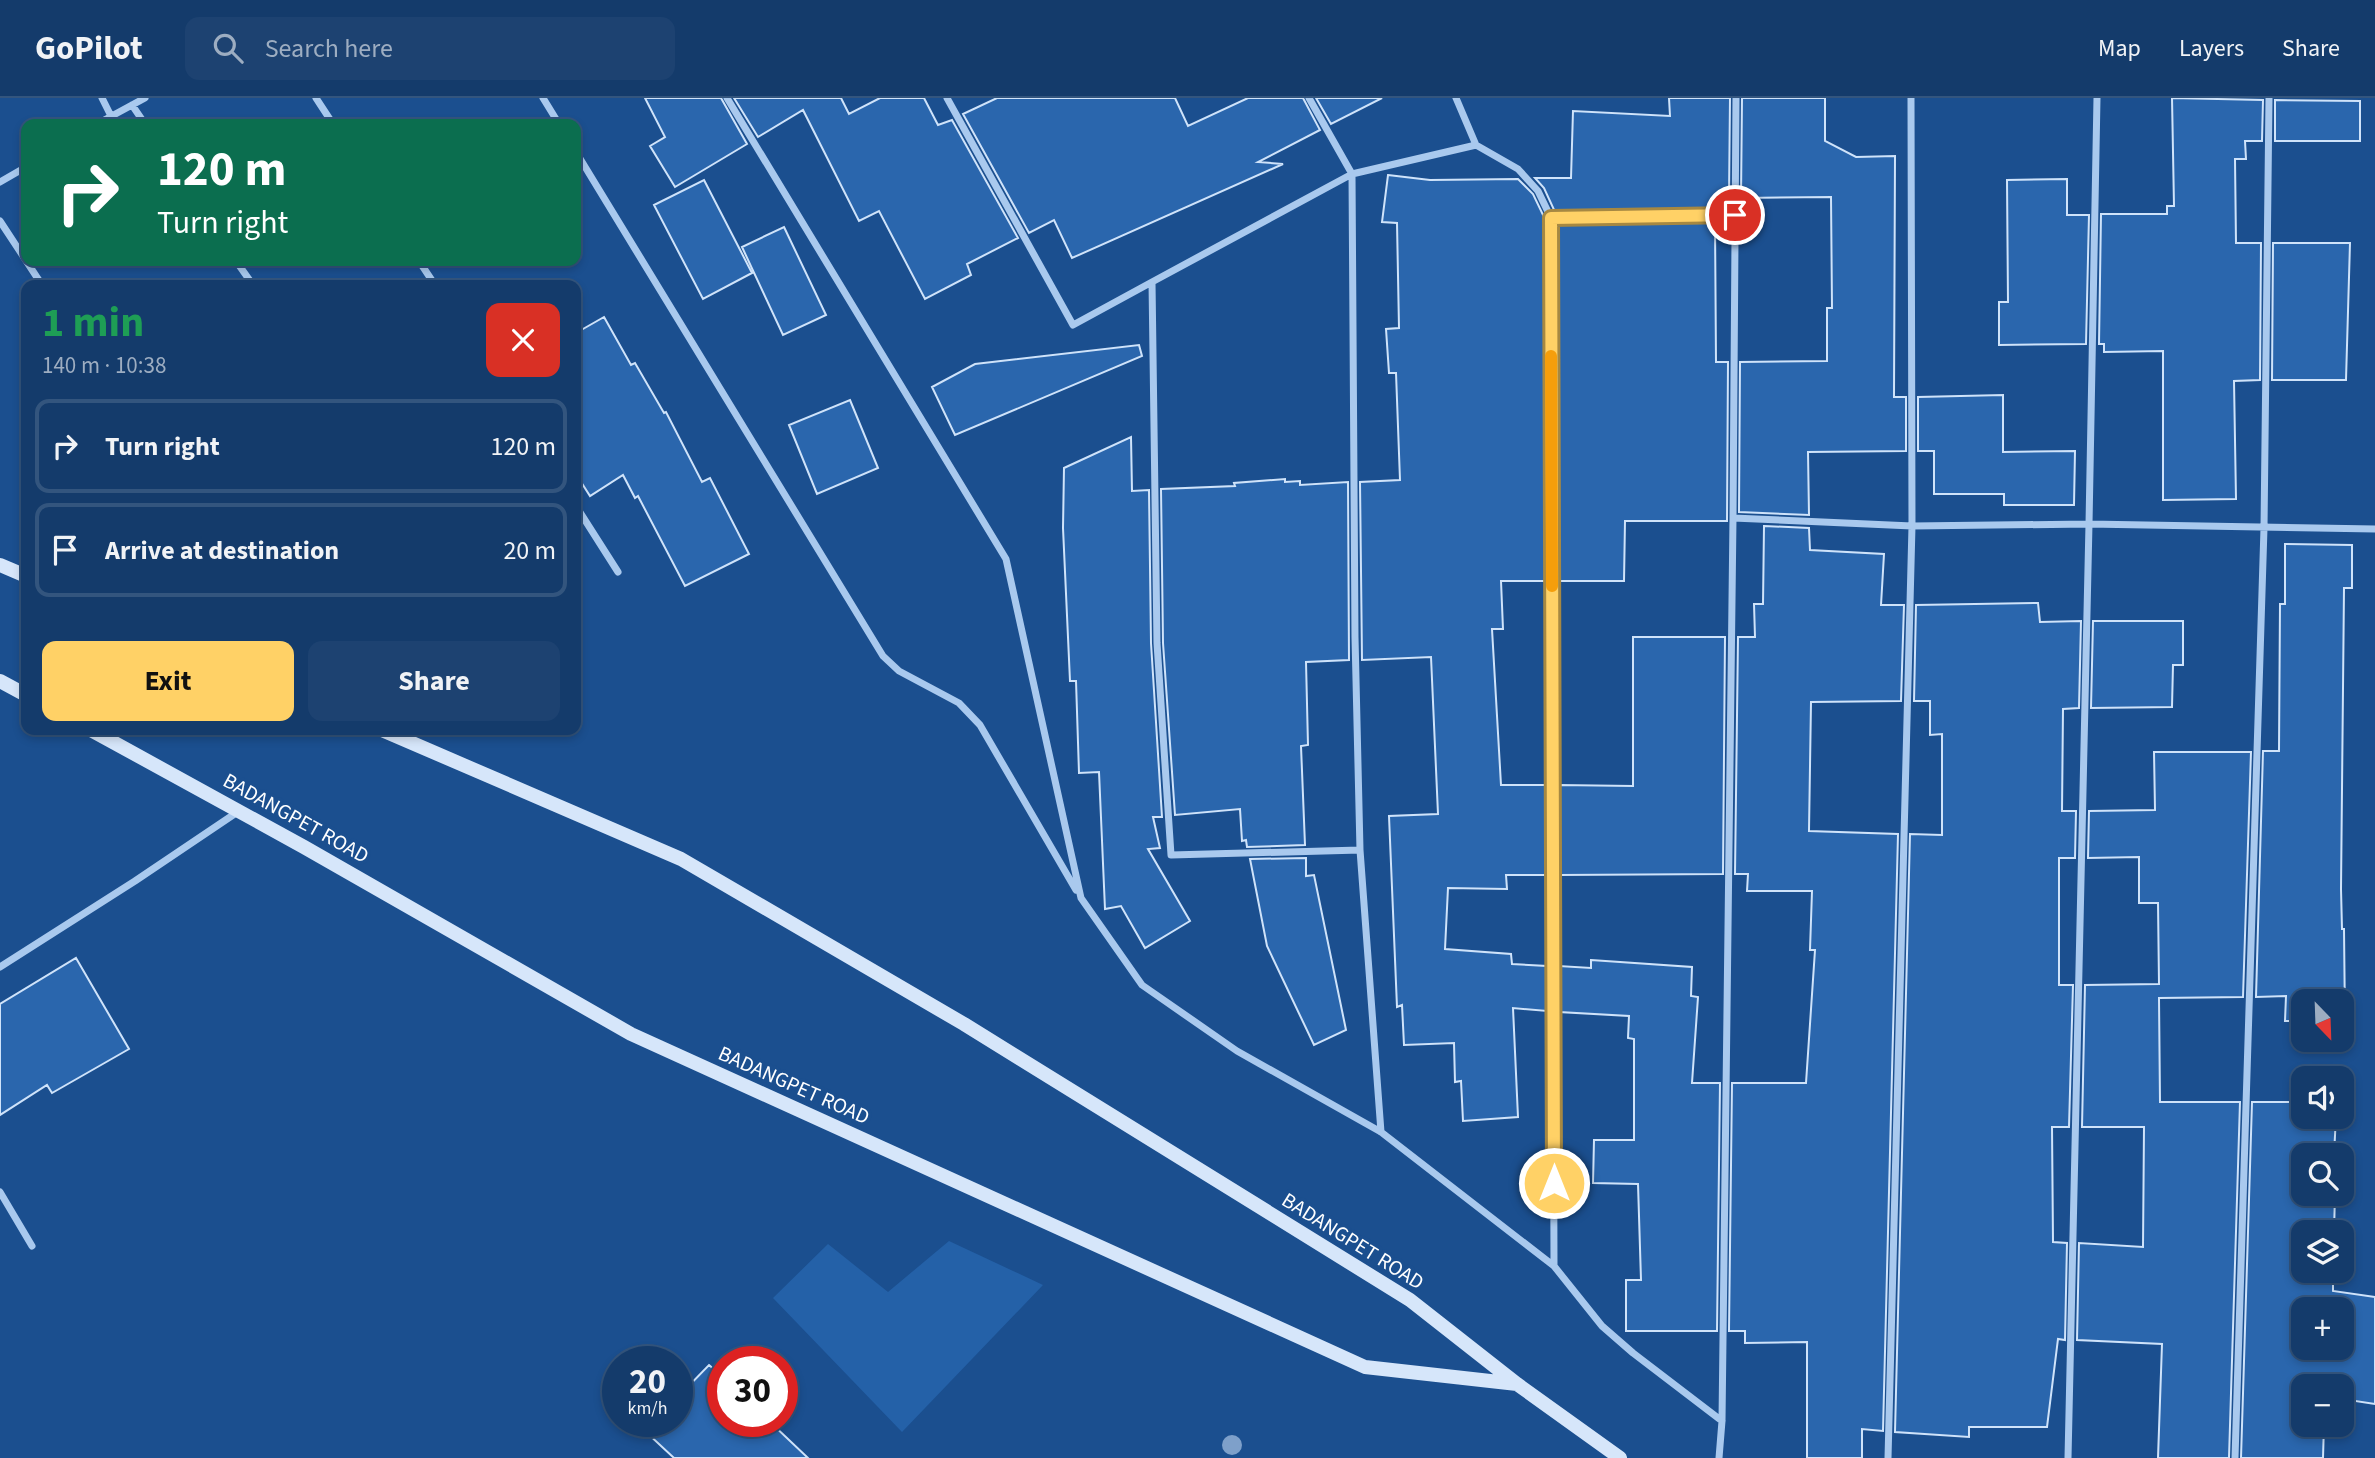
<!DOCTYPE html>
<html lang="en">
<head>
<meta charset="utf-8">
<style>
  body { margin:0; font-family:"Source Sans 3",sans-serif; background:#1d4271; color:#f1f3f6; height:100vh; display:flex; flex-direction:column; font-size:26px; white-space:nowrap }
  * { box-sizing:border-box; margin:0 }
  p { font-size:23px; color:#9dadc1 }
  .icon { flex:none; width:38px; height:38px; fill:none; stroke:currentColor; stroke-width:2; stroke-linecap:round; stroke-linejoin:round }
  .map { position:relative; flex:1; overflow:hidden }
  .details { position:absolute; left:21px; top:182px; width:560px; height:455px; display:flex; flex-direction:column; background:#143b6b; border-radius:14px; box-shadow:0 4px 10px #0003,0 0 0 2px #33557e }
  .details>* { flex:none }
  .guide { position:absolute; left:21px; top:21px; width:560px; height:147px; border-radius:14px; box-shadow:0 4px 10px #0003,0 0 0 2px #33557e; background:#0b6e4f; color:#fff; overflow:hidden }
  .needle { width:46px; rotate:157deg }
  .tools { position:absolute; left:2291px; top:891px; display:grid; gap:14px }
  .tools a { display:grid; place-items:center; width:63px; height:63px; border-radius:14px; background:#143b6b; box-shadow:0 4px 10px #0003,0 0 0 2px #33557e; font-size:35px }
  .speed { position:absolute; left:602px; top:1248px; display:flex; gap:14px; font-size:35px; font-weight:700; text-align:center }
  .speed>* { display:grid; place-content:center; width:91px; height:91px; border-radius:50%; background:#143b6b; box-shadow:0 4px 10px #0003,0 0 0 2px #33557e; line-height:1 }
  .speed small { font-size:18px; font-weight:400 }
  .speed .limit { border:10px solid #d22; background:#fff; color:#111 }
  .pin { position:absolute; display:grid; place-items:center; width:60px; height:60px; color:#fff; margin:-30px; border:4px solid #fff; border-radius:50%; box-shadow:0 2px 7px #0007 }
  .me { position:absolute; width:77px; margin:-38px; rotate:0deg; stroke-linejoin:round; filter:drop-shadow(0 0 5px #0008) }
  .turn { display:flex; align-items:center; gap:24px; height:147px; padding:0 21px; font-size:32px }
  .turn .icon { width:91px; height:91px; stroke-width:2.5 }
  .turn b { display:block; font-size:49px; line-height:60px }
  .round { display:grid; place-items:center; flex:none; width:74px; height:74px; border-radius:14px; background:#1d4271 }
  .headline { display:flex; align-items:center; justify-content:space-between; height:119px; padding:0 21px }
  h1 { font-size:42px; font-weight:700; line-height:52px; color:#1e9e55 }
  .action { display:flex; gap:14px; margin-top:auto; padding:14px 21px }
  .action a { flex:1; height:80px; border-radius:14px; background:#ffd166; color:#111; font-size:28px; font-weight:700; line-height:80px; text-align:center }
  .action a+a { background:#1d4271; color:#f1f3f6 }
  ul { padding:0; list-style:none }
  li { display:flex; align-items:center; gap:21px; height:94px; margin:0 14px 10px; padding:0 7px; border:4px solid #33557e; border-radius:14px }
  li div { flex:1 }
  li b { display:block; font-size:26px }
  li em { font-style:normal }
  header { display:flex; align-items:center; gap:42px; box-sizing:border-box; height:98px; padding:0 35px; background:#143b6b; border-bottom:2px solid #33557e }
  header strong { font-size:33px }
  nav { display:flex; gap:38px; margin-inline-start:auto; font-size:24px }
  .search { width:490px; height:63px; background:#1d4271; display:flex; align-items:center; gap:18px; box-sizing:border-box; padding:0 24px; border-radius:14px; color:#9dadc1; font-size:26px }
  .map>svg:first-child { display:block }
</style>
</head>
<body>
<header>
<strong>GoPilot</strong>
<div class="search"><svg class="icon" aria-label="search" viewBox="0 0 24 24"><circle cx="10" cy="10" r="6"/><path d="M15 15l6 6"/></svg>Search here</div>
<nav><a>Map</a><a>Layers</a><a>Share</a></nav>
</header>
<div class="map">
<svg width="2375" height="1360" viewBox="0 0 2375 1360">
  <rect width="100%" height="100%" fill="#1b4f8f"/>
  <path fill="#2461a8" d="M949 1143 1043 1187 902 1334 773 1200 828 1146 888 1194Z"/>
  <path fill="#2a66ad" stroke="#cfe3fa" stroke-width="2" fill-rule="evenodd" d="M645 0H721L747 46 675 89 650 48 665 39Z
    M734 0H841L849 16 880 0H924L938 27 952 22 1018 140 967 166 971 177 925 201 879 113 859 123 803 12 758 39Z
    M997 0H1175L1188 28 1248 0H1303L1320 32 1258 64 1283 66 1072 160 1054 122 1029 135 963 16Z
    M1316 0H1382L1331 26Z
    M1669 0H1730L1729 100H1716L1715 111 1555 114 1544 90 1535 80H1571L1573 13 1670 18Z
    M1742 0H1825V43L1856 59 1895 58 1894 299H1906V353L1808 354 1809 417 1739 414 1740 264 1827 263V210H1832L1831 99 1741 100Z
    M2172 0 2263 2 2262 43H2245L2246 61H2235L2236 145H2261L2260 282 2234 283 2236 401 2163 402V253L2104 254V246H2099L2101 116H2167V108H2174Z
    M2275 2 2360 3V43H2275Z
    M1388 77 1430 82 1518 81 1533 96 1545 121 1546 483H1501L1503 531H1492L1501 687H1546L1547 777H1506L1507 791 1448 790 1445 851 1511 856 1512 866 1547 868V913L1513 910 1518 1019 1463 1023 1461 983 1455 984 1454 945 1404 947 1402 907 1397 909 1389 718 1438 716 1431 559 1362 562 1360 384 1400 382 1396 275H1389L1386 231 1399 230 1397 125 1382 124Z
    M2067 81V117H2089L2086 246 1999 247V204H2008L2007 82Z
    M704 82 752 175 703 201 654 107Z
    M1715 123 1716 264H1728L1727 423H1625L1624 483H1558L1557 126Z
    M784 129 826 217 783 237 742 149Z
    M2273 145H2350L2346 282H2272Z
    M604 219 631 267 635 265 664 315 666 314 702 384 710 380 749 456 685 488 638 398 635 400 623 377 590 398 576 376V235Z
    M1139 247 1142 258 955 337 932 289 975 266Z
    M2003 297V354L2075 353 2074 407H2004V396H1934V353H1918V299Z
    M850 302 878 370 817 396 789 327Z
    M1131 339 1132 393 1149 392 1151 545 1162 719H1153L1160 750 1148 751 1190 823 1145 850 1121 808 1105 811 1099 674 1079 675 1076 583H1070L1063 430 1064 370Z
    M1285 381V384L1300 383V387L1348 384 1349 562 1306 564 1308 647 1301 648 1305 747 1247 749 1246 742 1242 743 1240 711 1175 717 1163 545 1161 391 1235 388 1234 385Z
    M1764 428 1809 430 1810 452 1884 456 1881 507H1904L1901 603 1811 604 1809 733 1898 736 1883 1333 1862 1331V1360H1807V1244L1745 1245V1233H1729L1732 985H1806L1815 852H1810L1812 793H1747L1748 776H1735L1738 539H1755L1754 506H1763Z
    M2285 446 2352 447V490H2344L2341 791 2342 831H2344L2345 923H2342V903H2303V923H2285L2286 898 2256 899 2263 653H2279L2280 506H2285Z
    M2038 505 2040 524 2081 523 2079 610 2063 611 2062 713H2076L2075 760H2059V887H2073L2069 1029H2052L2053 1144 2067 1145 2065 1242 2058 1241 2047 1329H1969V1339L1895 1334 1910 736 1942 737V636L1930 637V603H1914L1916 507Z
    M2093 523H2183V567H2173L2172 609 2091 610Z
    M1633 539H1725L1723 776 1559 777V687L1633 688Z
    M2154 654H2251L2243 899 2159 900 2160 1004H2240L2229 1360H2158L2162 1246 2077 1242 2079 1145 2143 1149 2144 1029H2082L2085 887 2159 886 2158 805H2139V759L2088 760 2089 713 2155 712Z
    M1306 760V778L1314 777 1346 932 1314 947 1267 848 1250 761Z
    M76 860 129 951 52 995 47 987 0 1017V906Z
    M1591 862 1692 869 1691 898 1698 899 1692 985H1720L1717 1233H1626V1182H1641L1638 1086 1593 1085 1594 1042H1634V941L1628 940 1629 918 1559 914V868L1591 870Z
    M2252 1004H2303V1018H2336L2334 1057H2303V1096H2335L2334 1134H2303V1172H2333V1193L2375 1199V1306L2342 1301V1288H2303V1326H2324L2323 1360H2241ZM2303 1211H2342V1250H2303Z
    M709 1267 723 1279V1323H769L808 1360H674L646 1334 656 1323H677V1300Z"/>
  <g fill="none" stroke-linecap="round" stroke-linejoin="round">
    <path stroke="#a9c9ee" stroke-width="7" d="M102 0 111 18
      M316 0 333 26
      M543 0 559 26
      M727 0 1006 461 1081 800 1142 887 1237 953 1381 1034 1554 1168 1602 1228 1633 1255 1722 1323
      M947 0 1073 227 1152 184 1157 545 1171 757 1360 752
      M1309 0 1352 76 1355 539 1360 752 1381 1034
      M1456 0 1476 47
      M132 7 145 26
      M97 26 145 0
      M576 54 883 558 899 573 959 605 980 627 1076 792
      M0 84 26 69
      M0 123 42 187
      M236 163 253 187
      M419 163 435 187
      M1152 184 1352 76 1476 47 1518 71 1538 93 1551 120
      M576 408 618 474
      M1733 420 1912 428 2089 426 2375 431
      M0 869 135 783 239 713
      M0 1094 32 1148
      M1554 1168 1551 120 1735 117
      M1719 1360 1722 1323 1733 420 1736 0
      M1888 1360 1912 428 1911 0
      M2068 1360 2089 426 2097 0
      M2235 1360 2264 430 2269 0"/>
    <path stroke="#d6e6fa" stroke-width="14" d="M0 467 26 478
      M0 583 26 597
      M91 632 304 749 631 936 1365 1269 1517 1286
      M382 632 681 761 964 926 1410 1202 1517 1286 1620 1360"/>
  </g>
  <circle fill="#7ea0ca" cx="1232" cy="1347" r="10"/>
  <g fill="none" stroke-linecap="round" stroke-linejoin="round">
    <defs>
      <path id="route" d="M1554 1085 1551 120 1735 117"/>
    </defs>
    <use href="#route" stroke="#a68842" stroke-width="18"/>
    <use href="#route" stroke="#ffd166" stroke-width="12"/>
    <path stroke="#f59e0b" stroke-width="12" d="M1551 258 1552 488"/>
  </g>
  <g text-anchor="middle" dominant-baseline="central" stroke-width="7" stroke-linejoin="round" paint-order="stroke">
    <g font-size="21" fill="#fff" stroke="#1b4f8f">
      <text transform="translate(296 720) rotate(29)">BADANGPET ROAD</text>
      <text transform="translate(794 987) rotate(24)">BADANGPET ROAD</text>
      <text transform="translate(1353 1143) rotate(32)">BADANGPET ROAD</text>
    </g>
  </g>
</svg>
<div class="tools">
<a><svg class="needle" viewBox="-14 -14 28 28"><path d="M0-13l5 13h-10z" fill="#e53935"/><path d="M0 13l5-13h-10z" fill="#9dadc1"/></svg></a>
<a><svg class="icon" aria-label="sound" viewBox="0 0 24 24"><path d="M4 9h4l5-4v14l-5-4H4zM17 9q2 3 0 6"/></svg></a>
<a><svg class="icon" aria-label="search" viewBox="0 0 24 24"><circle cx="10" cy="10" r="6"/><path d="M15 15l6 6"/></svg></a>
<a><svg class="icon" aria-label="layers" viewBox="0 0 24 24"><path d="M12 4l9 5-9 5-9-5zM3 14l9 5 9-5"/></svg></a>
<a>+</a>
<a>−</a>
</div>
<div class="speed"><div>20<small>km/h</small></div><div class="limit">30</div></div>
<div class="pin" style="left:1735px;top:117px;background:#d93025"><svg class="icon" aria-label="arrive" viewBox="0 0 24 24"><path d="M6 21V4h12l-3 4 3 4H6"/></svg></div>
<svg class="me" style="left:1554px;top:1085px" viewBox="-20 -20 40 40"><circle r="17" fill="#ffd166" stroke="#fff" stroke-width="3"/><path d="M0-11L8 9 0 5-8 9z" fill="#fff"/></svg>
<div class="guide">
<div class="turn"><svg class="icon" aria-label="right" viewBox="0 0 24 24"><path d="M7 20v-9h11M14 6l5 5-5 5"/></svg><div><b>120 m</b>Turn right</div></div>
</div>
<section class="details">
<div class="headline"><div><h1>1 min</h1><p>140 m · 10:38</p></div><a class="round" style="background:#d93025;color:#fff"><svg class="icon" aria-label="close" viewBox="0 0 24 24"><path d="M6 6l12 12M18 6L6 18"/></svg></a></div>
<ul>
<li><svg class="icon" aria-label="right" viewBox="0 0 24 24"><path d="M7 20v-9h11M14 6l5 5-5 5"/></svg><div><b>Turn right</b></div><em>120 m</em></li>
<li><svg class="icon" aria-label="arrive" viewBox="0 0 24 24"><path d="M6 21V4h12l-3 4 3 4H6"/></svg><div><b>Arrive at destination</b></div><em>20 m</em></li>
</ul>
<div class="action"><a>Exit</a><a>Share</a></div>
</section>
</div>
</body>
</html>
